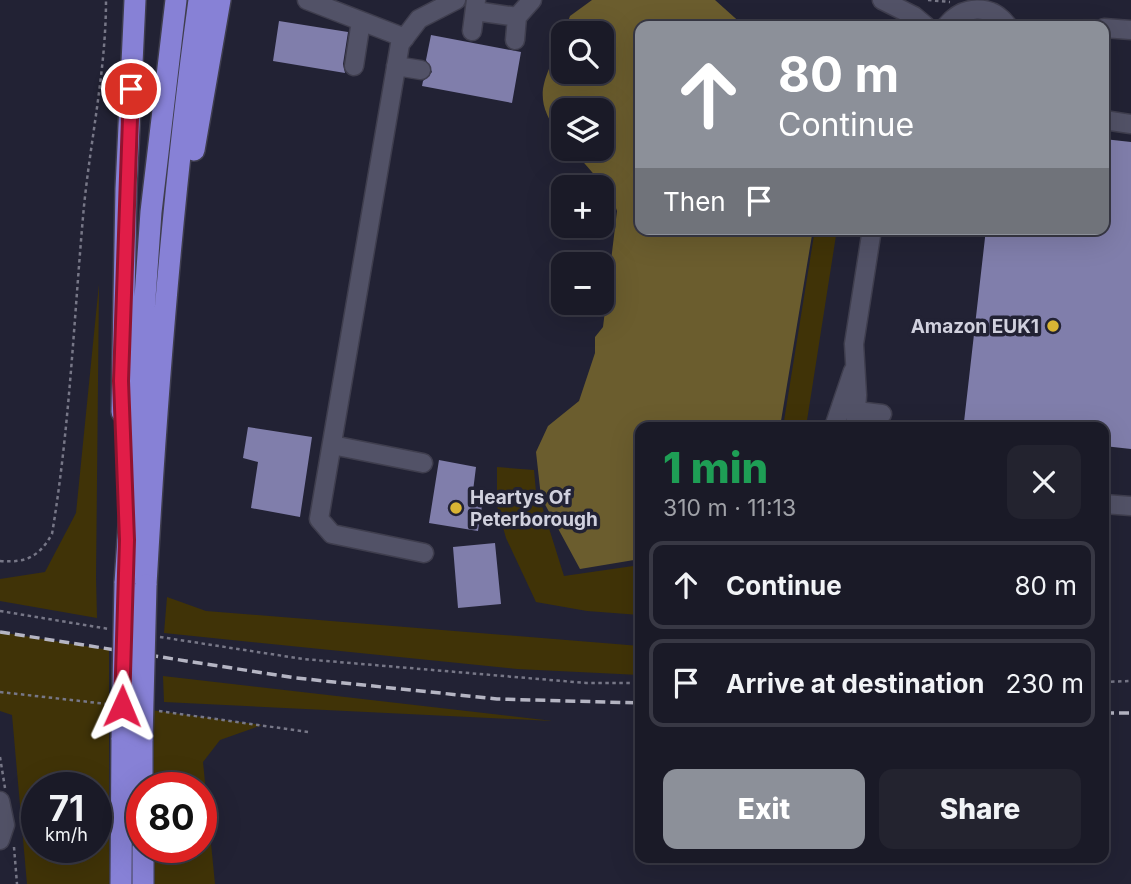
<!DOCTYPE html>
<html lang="en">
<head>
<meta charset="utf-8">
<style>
  body { margin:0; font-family:Inter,sans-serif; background:#23232f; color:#f1f3f6; height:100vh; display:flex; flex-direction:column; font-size:26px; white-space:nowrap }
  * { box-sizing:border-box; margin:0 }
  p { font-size:23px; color:#9fa1a7 }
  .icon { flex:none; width:38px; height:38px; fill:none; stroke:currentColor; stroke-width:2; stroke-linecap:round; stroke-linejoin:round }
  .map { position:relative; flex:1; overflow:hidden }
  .sheet { position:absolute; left:635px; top:422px; width:474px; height:441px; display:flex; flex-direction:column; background:#1a1a27; border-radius:14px; box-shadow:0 7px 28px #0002,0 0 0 2px #383844 }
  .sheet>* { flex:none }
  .top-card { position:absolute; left:635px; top:21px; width:474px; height:214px; border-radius:14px; box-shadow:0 7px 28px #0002,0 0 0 2px #383844; background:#8c9099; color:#fff; overflow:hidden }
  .fabs { position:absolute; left:551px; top:21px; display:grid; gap:14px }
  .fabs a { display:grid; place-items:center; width:63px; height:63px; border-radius:14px; background:#1a1a27; box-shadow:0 7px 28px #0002,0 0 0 2px #383844; font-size:35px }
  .speed { position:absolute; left:21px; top:772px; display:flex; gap:14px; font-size:35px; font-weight:700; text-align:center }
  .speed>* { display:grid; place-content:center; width:91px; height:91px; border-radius:50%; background:#1a1a27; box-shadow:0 7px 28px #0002,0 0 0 2px #383844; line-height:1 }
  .speed small { font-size:18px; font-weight:400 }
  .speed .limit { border:10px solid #d22; background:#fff; color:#111 }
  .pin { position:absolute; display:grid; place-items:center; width:60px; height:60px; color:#fff; margin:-30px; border:4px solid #fff; border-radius:50%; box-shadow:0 2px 7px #0007 }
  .me { position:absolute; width:77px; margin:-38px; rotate:1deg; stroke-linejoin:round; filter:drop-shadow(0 0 5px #0008) }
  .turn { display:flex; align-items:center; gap:24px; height:147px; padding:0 28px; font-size:32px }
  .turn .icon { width:91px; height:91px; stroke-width:2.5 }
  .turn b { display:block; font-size:49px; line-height:60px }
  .then { display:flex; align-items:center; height:66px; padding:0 28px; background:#0003; gap:14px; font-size:26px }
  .round { display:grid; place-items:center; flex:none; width:74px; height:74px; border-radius:14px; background:#23232f }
  .head { display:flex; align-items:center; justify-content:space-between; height:119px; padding:0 28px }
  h1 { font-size:42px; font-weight:800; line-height:52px; color:#1e9e55 }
  .action { display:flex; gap:14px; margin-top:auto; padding:14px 28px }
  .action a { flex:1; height:80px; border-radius:14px; background:#8c9099; color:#fff; font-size:28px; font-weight:800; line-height:80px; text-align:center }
  .action a+a { background:#23232f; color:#f1f3f6 }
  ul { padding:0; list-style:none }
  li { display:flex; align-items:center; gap:21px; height:88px; margin:0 14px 10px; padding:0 14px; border:4px solid #383844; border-radius:14px }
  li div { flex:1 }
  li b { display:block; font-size:26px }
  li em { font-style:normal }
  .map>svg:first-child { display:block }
</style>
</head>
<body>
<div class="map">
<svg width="1131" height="884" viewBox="0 0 1131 884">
  <rect width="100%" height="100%" fill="#222234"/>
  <path fill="#403307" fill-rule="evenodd" d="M815 229H837L806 427H783Z
    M99 284 96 578 97 618 0 601V579L45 572 76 513Z
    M497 467 534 470 536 492 524 503 542 506 564 576 640 565V615L587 611 536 602 506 538 497 506Z
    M167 597 206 611 640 646V675L517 669 164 633Z
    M0 632 109 650V884H27L12 715 0 711ZM37 788H96V847H37Z
    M163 676 553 721 164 702Z
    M151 710 262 725 220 740 203 762 215 884H151V847H201V788L151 787Z"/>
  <path fill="#6b5d2e" d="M592 0H715L744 26H640V229H813L780 427H640V559L580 569 541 497 536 452 548 426 579 401 595 353V337L603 327 617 211 611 194 572 149H602V110H564L563 140C528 95 545 82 564 34V72H602V33H564L570 16Z"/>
  <path fill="#807eab" d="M279 21 348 32 343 64 345 73 273 61Z
    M431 35 521 52 512 103 422 86 423 81 432 72 426 60Z
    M1104 139 1131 142V449L1104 446V427H981V424L964 422 986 229H1104Z
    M248 427 312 437 300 517 251 508 258 462 243 458Z
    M439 460 476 467 473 491 484 493 478 531 429 523Z
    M495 543 501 604 458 608 453 547Z"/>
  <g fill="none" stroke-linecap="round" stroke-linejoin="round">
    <defs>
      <path id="minor" d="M307 0 405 38
        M882 0 914 16 926 26
        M475 11 517 17
        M946 26C963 5 991 3 1008 26
        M1104 28 1131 30
        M472 31 476 0
        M515 40 517 17 532 0
        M354 66 361 21
        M396 66 421 70
        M1104 120 1131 124
        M856 411 882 414
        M834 427 853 371
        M855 427 857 395 854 344 872 229
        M332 445 423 463
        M1104 504 1131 506
        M424 553 332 534 319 519 400 44 419 19 456 0
        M0 801 5 825 0 840"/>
      <path id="highway" d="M194 150 220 0
        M122 412 126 189 135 0
        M125 583 151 212 176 0
        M146 585C157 389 172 195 199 0
        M142 739V788
        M143 847V884
        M121 884 122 738"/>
    </defs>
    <use href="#minor" stroke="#3f3e4e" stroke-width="21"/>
    <use href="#highway" stroke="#3f3e4e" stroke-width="24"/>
    <path stroke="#777787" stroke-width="2.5" stroke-dasharray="3.5 3.5" stroke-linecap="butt" d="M928 0 950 2
      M0 561C26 563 39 557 52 534 70 426 74 315 84 206 91 137 106 69 106 0
      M0 611 109 629
      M160 637 303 659 586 683H640
      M1104 682 1131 681
      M0 692 107 704
      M159 711 308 732
      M0 757 5 788
      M14 847 17 884"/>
    <use href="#minor" stroke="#525267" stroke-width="18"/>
    <use href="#highway" stroke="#8781d6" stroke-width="21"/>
    <path stroke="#b5b5c3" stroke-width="3.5" stroke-dasharray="10 5" stroke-linecap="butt" d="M0 632 296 678 497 699 640 703
      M1104 713H1131"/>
    <defs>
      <path id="highway-bridge" d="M122 738 125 583
        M142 739 146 585"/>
    </defs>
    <use href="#highway-bridge" stroke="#3f3e4e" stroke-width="24" stroke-linecap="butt"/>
    <use href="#highway-bridge" stroke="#8781d6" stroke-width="21"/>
  </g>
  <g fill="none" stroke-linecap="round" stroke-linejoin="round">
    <defs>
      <path id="route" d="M122 706 127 540 121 381 131 89"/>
    </defs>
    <use href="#route" stroke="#92132f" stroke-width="18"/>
    <use href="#route" stroke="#e11d48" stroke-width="12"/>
  </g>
  <g fill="#d9b434" stroke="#222234" stroke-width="2.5">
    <circle cx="1053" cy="326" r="7"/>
    <circle cx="456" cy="508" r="7"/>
  </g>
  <g text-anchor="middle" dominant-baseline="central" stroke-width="7" stroke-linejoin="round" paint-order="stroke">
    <g font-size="19" font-weight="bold" fill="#d1d1de" stroke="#222234" text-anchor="end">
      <text x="1039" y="326">Amazon EUK1</text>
      <text x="470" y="497" text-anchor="start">Heartys Of<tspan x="470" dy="22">Peterborough</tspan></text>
    </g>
  </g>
</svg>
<div class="fabs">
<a><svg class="icon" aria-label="search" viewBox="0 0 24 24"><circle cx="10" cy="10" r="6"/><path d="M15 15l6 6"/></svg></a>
<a><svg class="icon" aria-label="layers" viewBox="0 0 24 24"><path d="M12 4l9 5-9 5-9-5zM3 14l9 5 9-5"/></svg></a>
<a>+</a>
<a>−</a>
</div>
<div class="speed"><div>71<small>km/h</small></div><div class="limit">80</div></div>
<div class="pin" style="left:131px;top:89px;background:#d93025"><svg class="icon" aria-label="arrive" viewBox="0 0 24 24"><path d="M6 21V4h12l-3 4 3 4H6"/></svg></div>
<svg class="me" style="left:122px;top:706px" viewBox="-20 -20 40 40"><path d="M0-17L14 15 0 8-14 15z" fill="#e11d48" stroke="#fff" stroke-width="4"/></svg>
<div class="top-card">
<div class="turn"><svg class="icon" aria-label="ahead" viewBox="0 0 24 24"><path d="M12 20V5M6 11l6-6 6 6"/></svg><div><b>80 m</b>Continue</div></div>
<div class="then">Then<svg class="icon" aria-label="arrive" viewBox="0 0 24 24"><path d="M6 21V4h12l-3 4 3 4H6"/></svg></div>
</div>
<section class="sheet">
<div class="head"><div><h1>1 min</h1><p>310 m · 11:13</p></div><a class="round"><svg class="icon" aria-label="close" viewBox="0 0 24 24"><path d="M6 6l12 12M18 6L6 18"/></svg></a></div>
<ul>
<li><svg class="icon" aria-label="ahead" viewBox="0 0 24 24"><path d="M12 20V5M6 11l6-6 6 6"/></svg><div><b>Continue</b></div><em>80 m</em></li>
<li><svg class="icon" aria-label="arrive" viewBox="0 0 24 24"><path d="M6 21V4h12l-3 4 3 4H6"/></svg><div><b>Arrive at destination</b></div><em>230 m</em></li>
</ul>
<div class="action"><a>Exit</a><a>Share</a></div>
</section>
</div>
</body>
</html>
